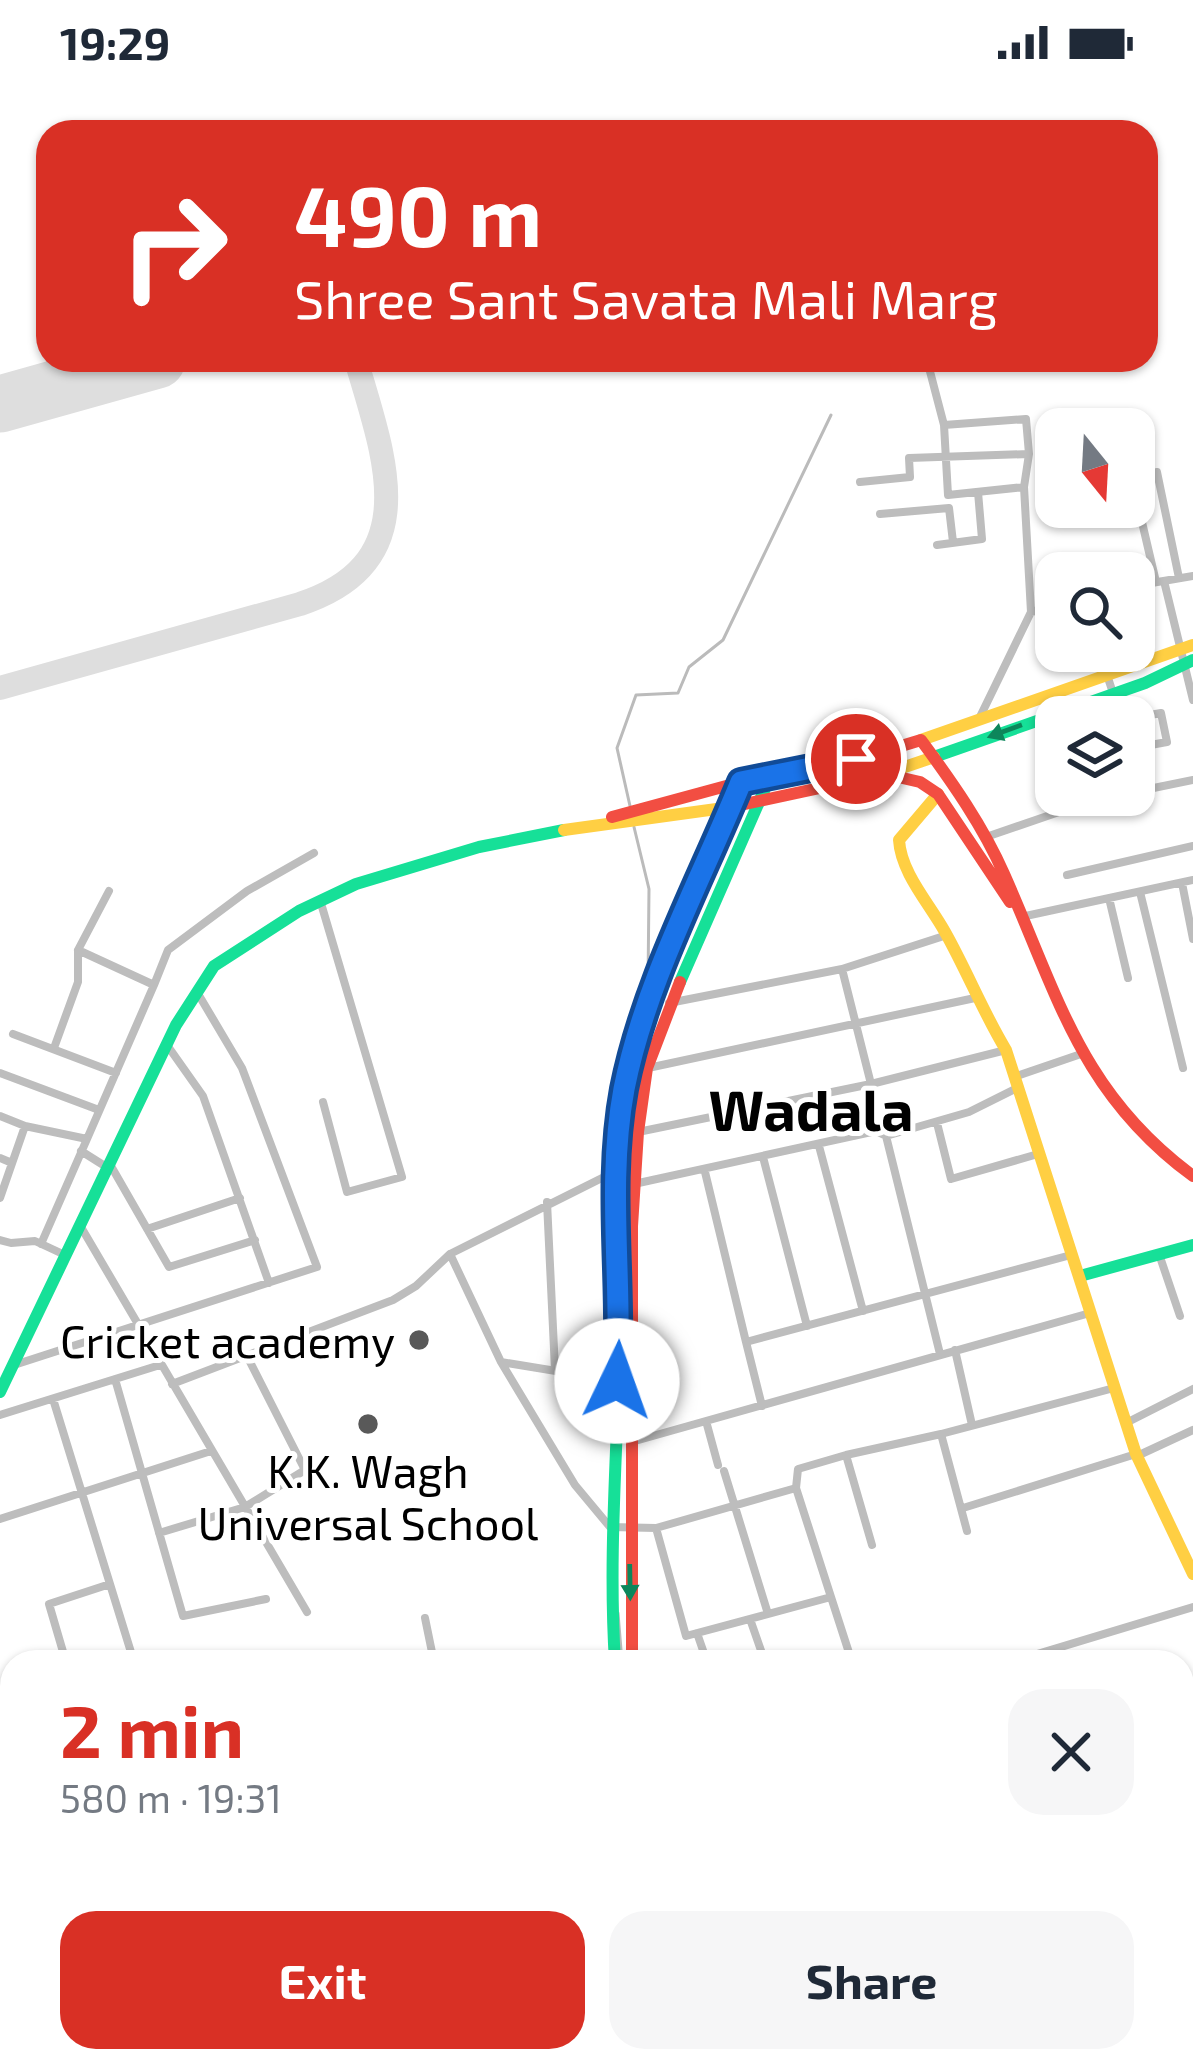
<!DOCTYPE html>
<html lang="en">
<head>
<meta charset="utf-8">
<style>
  body { margin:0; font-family:"Exo 2",sans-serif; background:#f6f6f7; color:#1f2937; height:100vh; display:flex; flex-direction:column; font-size:45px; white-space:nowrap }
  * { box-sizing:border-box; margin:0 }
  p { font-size:39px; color:#747a83 }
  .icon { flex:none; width:66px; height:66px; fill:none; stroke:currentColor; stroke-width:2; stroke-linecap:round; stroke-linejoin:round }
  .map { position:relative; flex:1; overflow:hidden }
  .sheet { position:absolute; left:0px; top:1566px; width:1194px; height:423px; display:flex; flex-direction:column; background:#fff; border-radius:36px 36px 0 0; box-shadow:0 3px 9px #0004 }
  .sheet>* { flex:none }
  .hud { position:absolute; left:36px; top:36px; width:1122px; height:252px; border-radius:36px; box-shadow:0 3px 9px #0004; background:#d93025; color:#fff; overflow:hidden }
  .needle { width:78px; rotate:162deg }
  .buttons { position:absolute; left:1035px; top:324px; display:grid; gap:24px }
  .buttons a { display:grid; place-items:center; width:120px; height:120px; border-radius:24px; background:#fff; box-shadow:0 3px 9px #0004; font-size:60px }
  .pin { position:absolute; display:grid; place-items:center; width:102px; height:102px; color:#fff; margin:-51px; border:6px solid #fff; border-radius:50%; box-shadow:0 3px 12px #0007 }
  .me { position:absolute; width:132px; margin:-66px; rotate:3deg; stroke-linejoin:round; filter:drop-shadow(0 0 9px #0008) }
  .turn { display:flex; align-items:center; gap:42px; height:252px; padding:0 60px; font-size:54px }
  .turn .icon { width:156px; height:156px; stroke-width:2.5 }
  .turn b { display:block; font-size:84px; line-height:102px }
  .round { display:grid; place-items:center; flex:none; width:126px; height:126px; border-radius:36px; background:#f6f6f7 }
  .head { display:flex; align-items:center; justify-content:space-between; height:204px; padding:0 60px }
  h1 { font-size:72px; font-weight:700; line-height:90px; color:#d93025 }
  .button { display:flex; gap:24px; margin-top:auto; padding:24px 60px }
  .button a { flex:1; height:138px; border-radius:36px; background:#d93025; color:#fff; font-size:48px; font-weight:700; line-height:138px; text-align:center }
  .button a+a { background:#f6f6f7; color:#1f2937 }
  .status { display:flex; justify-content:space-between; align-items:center; height:84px; padding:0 60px; background:#fff; direction:ltr }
  .status svg { height:33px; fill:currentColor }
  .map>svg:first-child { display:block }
</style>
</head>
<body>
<div class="status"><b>19:29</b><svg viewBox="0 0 49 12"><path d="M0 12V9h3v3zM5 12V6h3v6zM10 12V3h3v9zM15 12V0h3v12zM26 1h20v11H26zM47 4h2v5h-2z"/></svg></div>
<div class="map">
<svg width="1193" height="1988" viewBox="0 0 1193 1988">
  <rect width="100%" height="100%" fill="#fff"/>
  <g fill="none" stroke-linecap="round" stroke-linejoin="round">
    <path stroke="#bbb" stroke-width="3" d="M630 722 617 664 636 611 678 609 689 583 723 556 831 331
      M634 743 649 805 648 899
      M618 1529 622 1578"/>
    <path stroke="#dedede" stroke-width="24" d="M0 604 300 520C428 478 383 370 356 276"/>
    <path stroke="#dedede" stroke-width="57" d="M0 320 157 276"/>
    <path stroke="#bdbdbd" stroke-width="8" d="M927 276 944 341
      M1157 388 1179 494
      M860 398 910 393 909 374 1029 370
      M1134 404 1156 498
      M880 430 949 424 953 458
      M937 461 982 455 978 408
      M1164 497 1193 616
      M1134 502 1193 492
      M1031 528 1056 522
      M1134 548 1142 580
      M1108 594 1121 633
      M1134 634 1161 629 1167 658 1134 664
      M978 637 1031 528 1024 403 948 411 944 341 1026 335 1029 370 1024 403
      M1134 708 1193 696
      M986 753 1088 718 1122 711
      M1067 791 1193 762
      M1182 799 1193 855
      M1140 808 1183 984
      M1109 814 1128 894
      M320 816 402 1093 347 1108 323 1018
      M1021 833 1193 796
      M78 866 154 901 87 1055
      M842 885 871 1000 876 1047
      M154 901 168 866 247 807 314 769
      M669 919 842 885 947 851
      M13 950 116 989
      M167 961 203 1012 269 1199
      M54 964 78 898V866L109 807
      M648 984 975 914
      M0 989 99 1026
      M1014 993 1081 970
      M0 1032 25 1042
      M937 1039 951 1095 1038 1070
      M638 1048 871 1000 1006 966
      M819 1062 863 1227
      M81 1067 108 1084
      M763 1073 807 1242
      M0 1074 12 1079
      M111 1082 169 1183 255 1156
      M705 1088 746 1258
      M634 1100 876 1047 886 1052
      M0 1114 25 1042 87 1055 41 1160
      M547 1118 555 1286
      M81 1143 307 1528
      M147 1145 240 1114
      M0 1156 11 1159 35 1157 65 1171
      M1159 1170 1180 1232
      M955 1266 972 1341
      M940 1270 886 1052 969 1028 1017 1004
      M501 1278 575 1401 610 1443 656 1444 796 1404 798 1385 846 1371
      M14 1281 317 1183 242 984 197 908
      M115 1295 183 1532 266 1515
      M617 1297 501 1278 450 1170 614 1088H635
      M172 1300 393 1216 416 1202 450 1170
      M53 1315 134 1578
      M762 1322 746 1258 1071 1171
      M0 1331 160 1281
      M706 1337 718 1381
      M1126 1339 1193 1305
      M635 1357 1090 1229
      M1137 1372 1193 1346
      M724 1387 768 1530
      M963 1424 1136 1370
      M0 1435 211 1367
      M656 1444 686 1552 831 1513 796 1404
      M967 1447 941 1350 1114 1304
      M159 1449 245 1423 305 1386 247 1272
      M872 1461 846 1371 941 1350
      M831 1513 852 1578
      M425 1534 434 1578
      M750 1535 765 1578
      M697 1549 707 1578
      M66 1578 49 1520 110 1500
      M1011 1578 1193 1523
      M1182 1645 1193 1642
      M0 1727 12 1771
      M0 1845 12 1840
      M0 1911 12 1942
      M1182 1941 1193 1921
      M26 1977 30 1988
      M225 1977 226 1988
      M293 1977 296 1988
      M399 1977 401 1988
      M732 1977 735 1988
      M940 1977 943 1988
      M107 1988 128 1977
      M495 1988 554 1977
      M901 1988 929 1977
      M1108 1988 1146 1977"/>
    <path stroke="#16e098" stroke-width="12" d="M934 673 1145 599 1193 576
      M680 898 770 693
      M1080 1192 1193 1161
      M0 1308 176 941 214 882 299 827 356 800 479 763 564 746
      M615 1578C608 1468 618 1360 620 1250 622 1168 609 1086 625 1004 646 897 698 798 741 698L875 670"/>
    <path stroke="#ffcf43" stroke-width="12" d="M921 656 1193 561
      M890 688 934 673
      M938 710 899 756C901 789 929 819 945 848 967 887 983 928 1006 966L1136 1370 1193 1490
      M564 746 731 723
      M587 1988 590 1977"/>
    <path stroke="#f24e42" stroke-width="12" d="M875 670 921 656C952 698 983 742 1004 790 1058 911 1080 1009 1193 1092
      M731 723 885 690 920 698 938 710 1010 818
      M612 733 741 698
      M632 1578V1142L638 1048 647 984 680 898
      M604 1988 606 1977"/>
  </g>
  <defs><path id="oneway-solid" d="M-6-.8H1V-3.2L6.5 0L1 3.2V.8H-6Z" transform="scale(3)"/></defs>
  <g fill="#0d865b">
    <use href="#oneway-solid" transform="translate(1005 647) rotate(160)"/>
    <use href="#oneway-solid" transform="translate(630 1498) rotate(89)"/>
  </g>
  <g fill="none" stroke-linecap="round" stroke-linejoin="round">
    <defs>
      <path id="route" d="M617 1297C623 1200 606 1102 624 1005 645 899 700 798 741 698L856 675"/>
    </defs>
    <use href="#route" stroke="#114b97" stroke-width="30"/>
    <use href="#route" stroke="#1a73e8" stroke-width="21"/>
  </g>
  <g fill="#595959" stroke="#fff" stroke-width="4.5">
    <circle cx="419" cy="1256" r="12"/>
    <circle cx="368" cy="1340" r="12"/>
  </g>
  <g text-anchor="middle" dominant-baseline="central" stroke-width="10" stroke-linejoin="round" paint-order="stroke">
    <g font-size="45" fill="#000" stroke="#fff" text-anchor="end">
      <text x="395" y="1256">Cricket academy</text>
      <text x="368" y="1386" text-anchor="middle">K.K. Wagh<tspan x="368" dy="52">Universal School</tspan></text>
    </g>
    <g font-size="57" font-weight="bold" fill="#000" stroke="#fff">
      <text x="811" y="1024">Wadala</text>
    </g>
  </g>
</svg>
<div class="buttons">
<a><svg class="needle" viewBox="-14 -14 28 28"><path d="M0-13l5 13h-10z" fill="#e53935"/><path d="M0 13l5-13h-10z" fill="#747a83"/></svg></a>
<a><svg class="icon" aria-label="search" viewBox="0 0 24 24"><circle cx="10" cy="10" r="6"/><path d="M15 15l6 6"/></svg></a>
<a><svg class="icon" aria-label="layers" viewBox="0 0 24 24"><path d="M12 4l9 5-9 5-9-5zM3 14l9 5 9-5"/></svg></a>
</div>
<div class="pin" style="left:856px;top:675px;background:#d93025"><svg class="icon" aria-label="arrive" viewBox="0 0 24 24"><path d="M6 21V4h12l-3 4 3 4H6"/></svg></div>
<svg class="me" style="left:617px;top:1297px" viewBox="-20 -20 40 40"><circle r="19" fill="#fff"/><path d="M0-13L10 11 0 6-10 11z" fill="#1a73e8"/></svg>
<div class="hud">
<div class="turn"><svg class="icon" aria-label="right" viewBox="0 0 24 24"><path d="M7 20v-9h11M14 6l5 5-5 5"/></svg><div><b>490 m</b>Shree Sant Savata Mali Marg</div></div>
</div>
<section class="sheet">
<div class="head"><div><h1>2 min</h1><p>580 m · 19:31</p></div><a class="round"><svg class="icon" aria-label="close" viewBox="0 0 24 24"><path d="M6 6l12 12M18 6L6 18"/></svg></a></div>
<div class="button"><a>Exit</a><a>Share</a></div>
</section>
</div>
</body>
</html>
